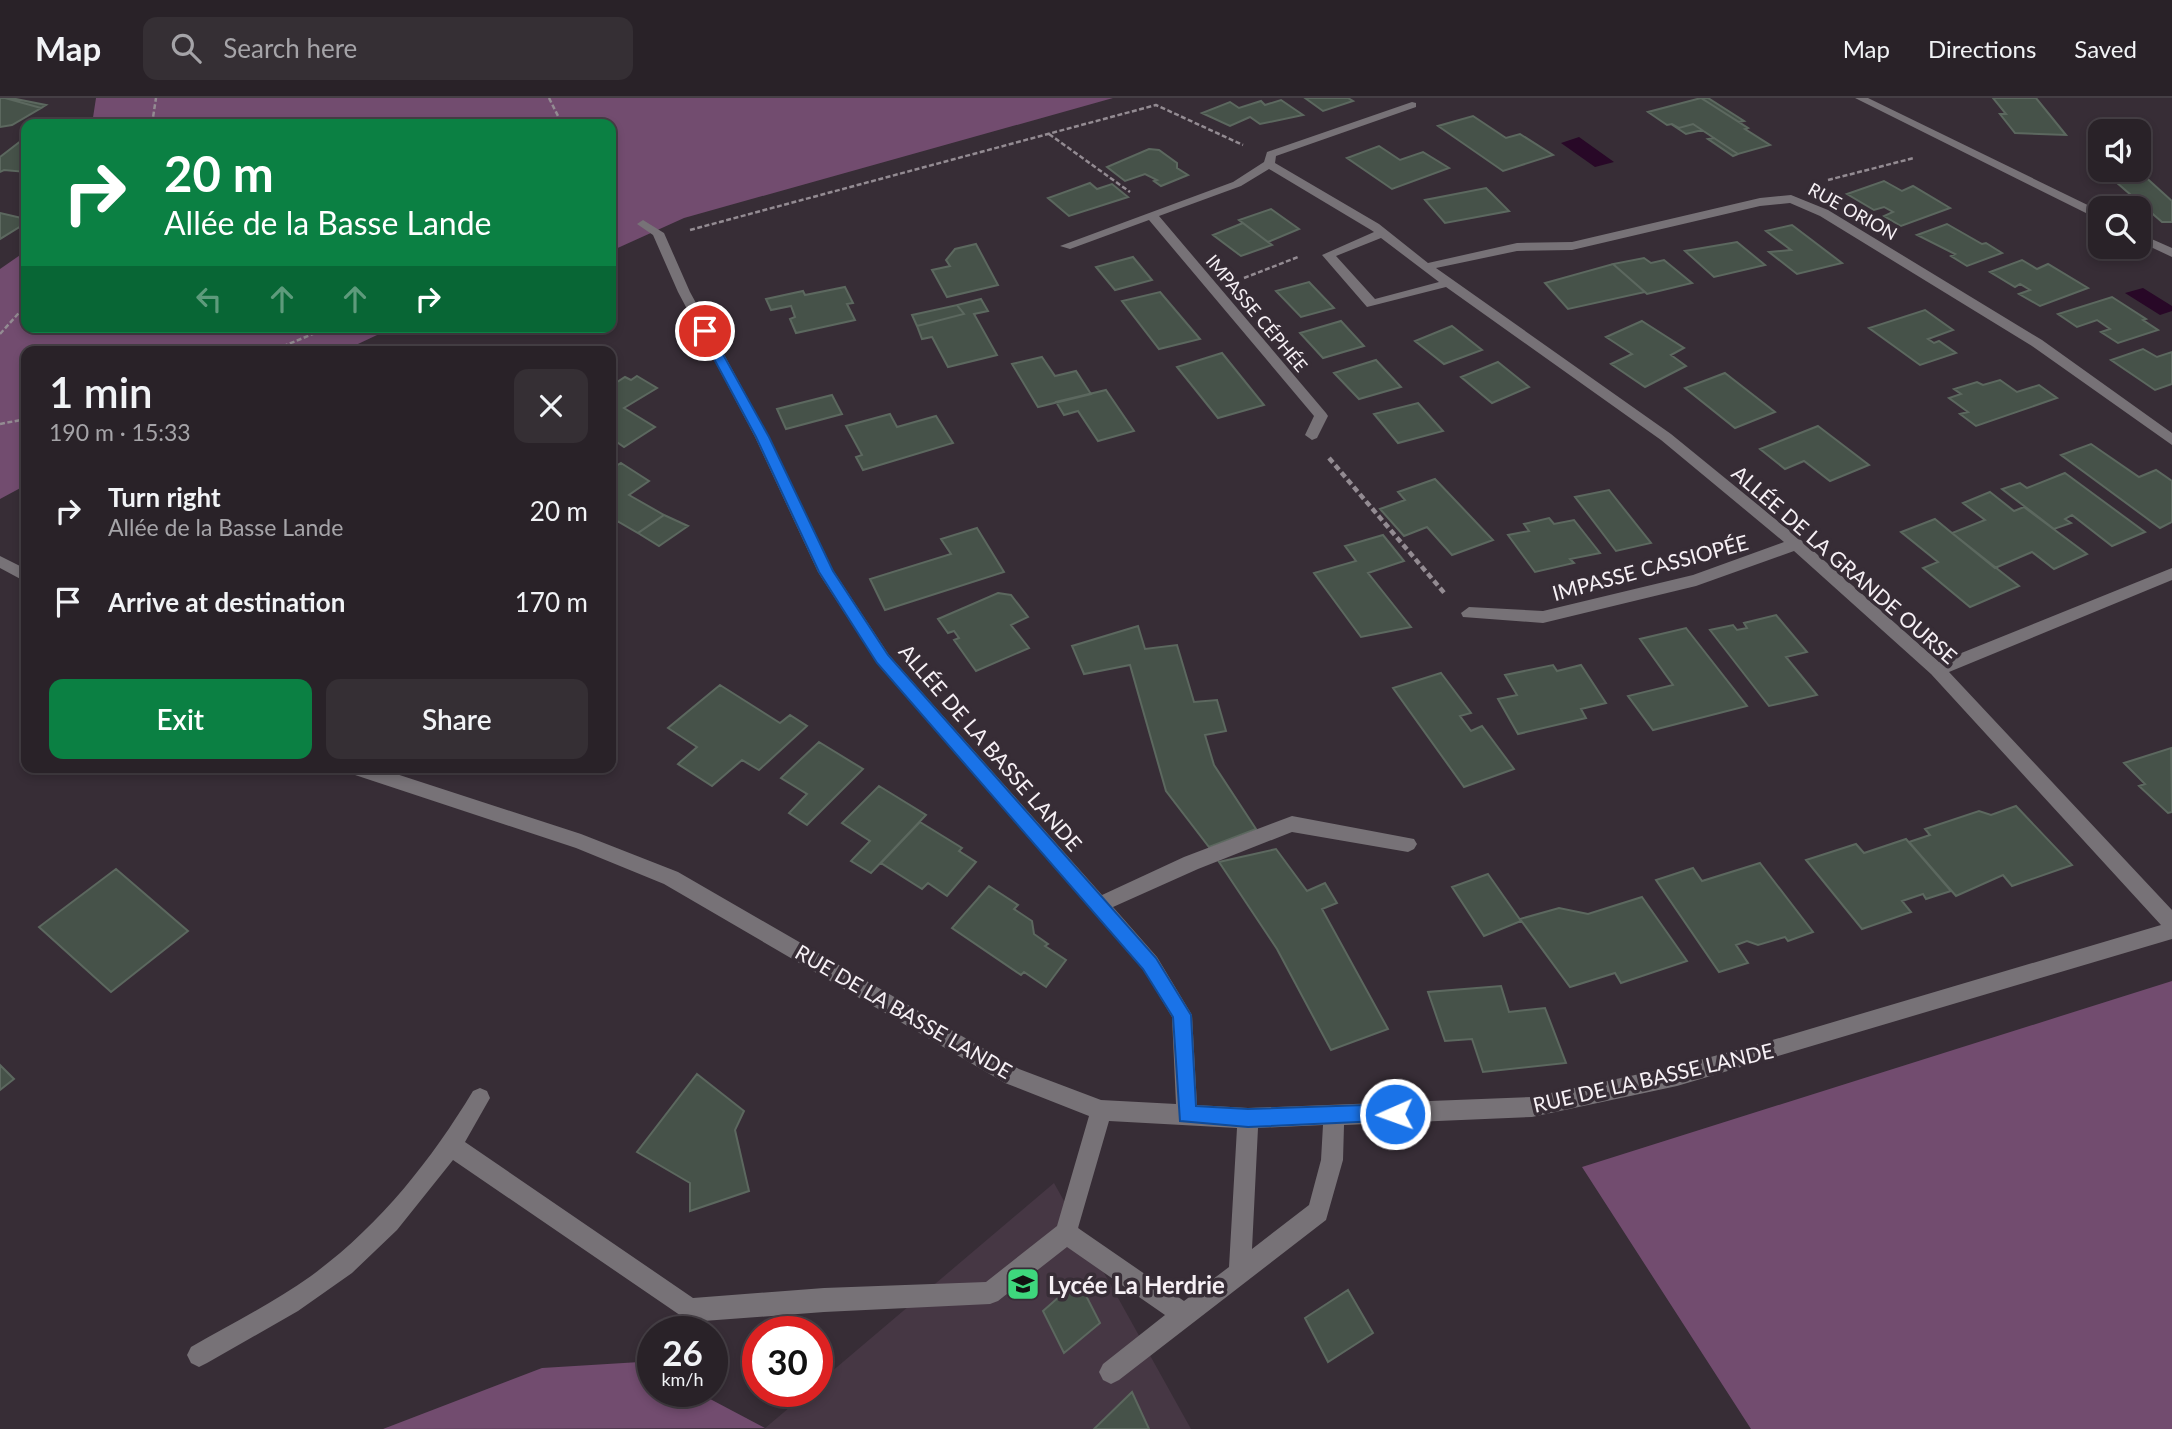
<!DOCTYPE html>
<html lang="en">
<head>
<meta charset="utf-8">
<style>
  body { margin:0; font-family:Lato,sans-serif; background:#352f34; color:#f1f3f6; height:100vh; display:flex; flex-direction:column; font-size:26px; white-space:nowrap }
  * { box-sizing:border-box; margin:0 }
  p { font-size:23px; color:#a5a4a8 }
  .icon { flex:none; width:38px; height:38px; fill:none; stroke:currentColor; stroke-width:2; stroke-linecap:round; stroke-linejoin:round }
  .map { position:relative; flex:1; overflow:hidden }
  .side { position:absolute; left:21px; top:248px; width:595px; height:427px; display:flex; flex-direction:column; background:#292228; border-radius:14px; box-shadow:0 4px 10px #0003,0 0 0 2px #453f45 }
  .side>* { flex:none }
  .top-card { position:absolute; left:21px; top:21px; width:595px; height:214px; border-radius:14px; box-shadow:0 4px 10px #0003,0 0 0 2px #453f45; background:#0b8043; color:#fff; overflow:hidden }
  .tools { position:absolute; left:2088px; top:21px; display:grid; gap:14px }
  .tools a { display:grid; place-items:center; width:63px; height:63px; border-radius:14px; background:#292228; box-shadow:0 4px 10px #0003,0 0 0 2px #453f45; font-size:35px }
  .speed { position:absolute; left:637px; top:1218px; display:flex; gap:14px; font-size:35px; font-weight:700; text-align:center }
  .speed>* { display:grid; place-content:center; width:91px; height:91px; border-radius:50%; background:#292228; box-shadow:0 4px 10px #0003,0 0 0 2px #453f45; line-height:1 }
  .speed small { font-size:18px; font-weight:400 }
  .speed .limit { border:10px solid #d22; background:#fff; color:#111 }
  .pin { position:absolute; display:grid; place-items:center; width:60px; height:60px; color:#fff; margin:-30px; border:4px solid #fff; border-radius:50%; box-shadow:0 2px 7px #0007 }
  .me { position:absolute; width:77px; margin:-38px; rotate:268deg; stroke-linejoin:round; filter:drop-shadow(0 0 5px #0008) }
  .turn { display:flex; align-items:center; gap:24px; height:147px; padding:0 28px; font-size:32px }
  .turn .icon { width:91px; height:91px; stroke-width:2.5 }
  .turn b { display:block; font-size:49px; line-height:60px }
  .lanes { display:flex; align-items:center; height:66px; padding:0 28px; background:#0003; justify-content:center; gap:35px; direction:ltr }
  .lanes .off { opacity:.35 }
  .round { display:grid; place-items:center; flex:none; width:74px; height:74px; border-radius:14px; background:#352f34 }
  .summary { display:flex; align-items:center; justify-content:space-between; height:119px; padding:0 28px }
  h1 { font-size:42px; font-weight:600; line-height:52px }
  .button { display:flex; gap:14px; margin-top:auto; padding:14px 28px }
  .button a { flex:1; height:80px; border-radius:14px; background:#0b8043; color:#fff; font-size:28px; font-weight:600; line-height:80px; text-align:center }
  .button a+a { background:#352f34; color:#f1f3f6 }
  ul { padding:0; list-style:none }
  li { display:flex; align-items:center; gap:21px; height:91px; padding:0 28px }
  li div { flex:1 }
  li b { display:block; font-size:26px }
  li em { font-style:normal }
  header { display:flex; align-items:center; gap:42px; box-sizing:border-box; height:98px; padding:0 35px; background:#292228; border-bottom:2px solid #453f45 }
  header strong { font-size:33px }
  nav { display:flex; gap:38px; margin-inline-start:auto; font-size:24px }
  .search { width:490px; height:63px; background:#352f34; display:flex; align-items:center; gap:18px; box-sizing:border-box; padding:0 24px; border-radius:14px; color:#a5a4a8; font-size:26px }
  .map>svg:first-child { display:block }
</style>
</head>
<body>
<header>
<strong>Map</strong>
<div class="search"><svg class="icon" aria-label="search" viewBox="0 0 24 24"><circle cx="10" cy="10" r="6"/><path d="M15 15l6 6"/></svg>Search here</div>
<nav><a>Map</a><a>Directions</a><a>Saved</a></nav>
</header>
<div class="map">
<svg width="2172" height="1331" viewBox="0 0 2172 1331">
  <rect width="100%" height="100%" fill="#372d36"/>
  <path fill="#463744" d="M1054 1085 1191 1331H764L809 1293H817V1286Z"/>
  <path fill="#724c6f" d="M96 0H1113L684 120 611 153V26H92Z
    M26 153V229H394L341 254H26V387L0 401V171Z
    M2172 883V1331H1751L1582 1069Z
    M640 1264 653 1271V1293H695L765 1330 383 1331 542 1270Z"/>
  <path fill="#280827" d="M1579 39 1614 64 1595 69 1561 45Z
    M2143 190 2172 208V213L2160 217 2125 195Z"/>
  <path fill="#465249" stroke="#5c685f" stroke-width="2" d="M0 0H5L41 10 12 27 0 29Z
    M5 0H11L46 7 41 10Z
    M1305 0H1348L1353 3 1323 13Z
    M1701 0 1748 30 1745 31 1770 47 1738 56 1693 26 1679 30 1672 26 1667 27 1648 14Z
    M1701 0H1708L1744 23 1739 24Z
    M1993 0H2036L2066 37 2015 35 2000 16H2006Z
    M1281 2 1303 17 1260 26 1250 19 1230 28 1202 15 1230 4 1239 10 1261 3 1265 7Z
    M1473 18 1506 40 1520 36 1553 57 1503 73 1438 28Z
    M1671 26 1679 30 1693 26 1702 32 1686 36Z
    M26 39V74L4 72 0 74V59Z
    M1714 40 1738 56 1733 58 1708 41Z
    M1379 48 1400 62 1423 54 1449 70 1392 91 1347 60Z
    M1149 51 1159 52 1177 65V70L1188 77 1161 88 1154 83 1157 82 1145 76 1125 83 1107 69Z
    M2141 75 2172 103V124H2162L2108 77Z
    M1884 83 1902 93 1913 88 1950 110 1901 128 1884 118 1893 114 1884 109 1874 112 1847 96Z
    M1090 85 1097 91 1112 86 1128 99 1069 118 1048 100Z
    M1486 90 1509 113 1445 125 1425 102Z
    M1271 111 1299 131 1268 144 1239 122Z
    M0 115 26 121V125L0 141Z
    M1243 125 1268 144 1272 147 1241 158 1213 137Z
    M1947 126 1982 146 1986 145 2002 155 1967 168 1951 158 1955 156 1917 137Z
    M1792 127 1842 165 1797 176 1769 154 1791 152 1766 133Z
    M1737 144 1765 167 1714 179 1685 153Z
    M976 146 998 187 947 199 932 172 950 168 946 162 955 151Z
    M1133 159 1152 182 1115 192 1096 169Z
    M1644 160 1651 165 1664 162 1692 185 1647 196 1613 166Z
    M2022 162 2037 171 2048 166 2088 190 2040 208 2019 196 2030 192 2020 186 2015 189 1990 174Z
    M1613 166 1645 194 1568 211 1545 185Z
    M1309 184 1334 210 1301 219 1276 193Z
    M845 189 853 205 847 206 855 222 796 235 790 221 795 219 791 208 771 212 766 201 803 193 805 197Z
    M1160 194 1200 241 1159 251 1122 203Z
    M2112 199 2146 221 2143 222 2158 232 2118 245 2101 234 2110 231 2097 222 2077 229 2058 216Z
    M981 201 988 213 974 216 997 257 948 269 932 239 922 241 917 228 964 216 957 207Z
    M957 207 964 216 917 228 912 217Z
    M1925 212 1953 232 1928 241 1934 245 1939 243 1956 255 1920 267 1869 230Z
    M1341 223 1364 248 1323 260 1300 235Z
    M1642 223 1684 250 1671 257 1686 268 1645 289 1611 266 1632 256 1606 239Z
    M1452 228 1482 252 1444 266 1415 243Z
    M2143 251 2157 259 2172 254V286L2155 292 2111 262Z
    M1222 255 1264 307 1218 320 1177 269Z
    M1042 259 1055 278 1076 273 1091 296 1038 309 1012 266Z
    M1376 262 1401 289 1359 301 1334 275Z
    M1498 264 1529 289 1492 305 1461 279Z
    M1725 275 1775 314 1735 330 1685 290Z
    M637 278 657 290 624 310 655 329 624 349 611 340V280L617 284 625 279 631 282Z
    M2000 282 2017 294 2039 287 2057 300 1976 328 1960 316 1968 314 1949 300 1961 296 1954 291 1977 284 1983 287Z
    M1106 292 1134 333 1098 343 1078 313 1064 317 1056 304Z
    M832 297 842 316 786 331 777 311Z
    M1418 305 1443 333 1398 345 1374 316Z
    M890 316 897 329 936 318 953 345 863 372 856 359 862 357 846 328Z
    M1818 328 1869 367 1830 383 1804 363 1785 371 1760 351Z
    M2091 346 2139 379 2156 372 2172 383V424L2160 430 2061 357Z
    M621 365 649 383 629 397 664 417 638 435 617 423 611 428V371Z
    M2065 375 2145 434 2112 448 2072 417 2065 421 2071 425 2054 431 2002 391 2020 385 2027 390Z
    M1435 381 1493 442 1452 457 1427 429 1404 438 1380 411 1405 402 1398 394Z
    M1609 392 1651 445 1616 453 1575 399Z
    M1990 394 2014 413 2024 409 2087 456 2054 471 2032 454 1995 470 1952 435 1985 422 1963 405Z
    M664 417 688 428 659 448 638 435Z
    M1549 420 1554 426 1574 422 1600 455 1570 461 1574 465 1535 474 1508 437 1529 433 1524 426Z
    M1935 421 1952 435 2019 488 1970 509 1923 470 1938 464 1901 434Z
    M977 430 1004 474 885 512 870 481 951 456 941 441Z
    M1383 437 1404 463 1368 475 1411 529 1361 539 1314 475 1356 463 1345 448Z
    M998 495 1011 497 1028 519 1011 527 1029 550 976 573 954 542 959 540 954 533 948 535 938 521Z
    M1776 517 1807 554 1786 559 1817 597 1769 608 1710 532 1733 527 1737 532 1747 530 1744 525Z
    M1138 528 1145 551 1177 547 1194 604 1217 602 1226 633 1205 637 1214 667 1256 731 1209 749 1166 693 1130 567 1084 576 1072 548Z
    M1686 530 1747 608 1653 632 1628 598 1673 587 1640 541Z
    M1553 567 1557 573 1581 567 1606 605 1581 611 1586 620 1518 636 1498 601 1517 597 1505 577Z
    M1441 575 1471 615 1460 618 1471 633 1482 628 1514 671 1464 689 1393 590Z
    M720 587 780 625 790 617 807 628 759 672 742 662 712 688 678 666 697 649 668 630Z
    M819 644 863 671 807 727 789 715 807 696 781 680Z
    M2171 650 2172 714 2168 715 2139 688 2145 686 2124 665Z
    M879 688 926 717 871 775 851 763 870 743 842 725Z
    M2016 708 2072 767 2012 788 2003 777 1956 798 1909 744 1930 737 1925 731 1979 713 1991 717Z
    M920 724 962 750 959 753 976 764 947 798 928 785 922 791 881 765Z
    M1906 741 1951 793 1926 801 1923 796 1902 803 1911 814 1862 831 1806 762 1856 746 1864 755Z
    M1276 751 1307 793 1325 785 1337 805 1322 811 1388 931 1331 952 1277 851 1219 764Z
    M1760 765 1813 834 1788 843 1785 839 1758 847 1747 843 1736 847 1748 865 1719 874 1656 782 1693 770 1702 783Z
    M116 771 188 833 111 894 39 829Z
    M1488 776 1521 823 1484 838 1452 789Z
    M989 788 1018 807 1014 811 1032 823 1034 836 1048 846 1045 848 1066 862 1046 889 1024 874 1021 877 952 830Z
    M1642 799 1687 863 1621 885 1615 875 1570 889 1520 821 1559 810 1588 816Z
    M1501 888 1509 914 1545 910 1566 965 1483 974 1472 941 1445 943 1428 894Z
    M0 967 14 981 0 992Z
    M697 976 744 1013 735 1032 749 1093 690 1113V1085L637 1054Z
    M1078 1182 1100 1225 1064 1255 1043 1213Z
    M1348 1192 1373 1235 1328 1264 1305 1220Z
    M1132 1294 1149 1331H1094Z"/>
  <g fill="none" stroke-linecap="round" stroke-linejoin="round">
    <path stroke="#938b92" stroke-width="2.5" stroke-dasharray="5 2.5" stroke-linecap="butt" d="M549 0 562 26
      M152 26 156 0
      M1049 36 1130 94
      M1828 82 1914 60
      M690 132 1156 7 1243 47
      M1244 180 1298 159
      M0 236 26 207
      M269 254 330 229
      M0 326 26 321"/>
    <path stroke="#938b92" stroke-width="4.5" stroke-dasharray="6 3.5" stroke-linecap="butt" d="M1329 360 1446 497"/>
    <path fill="#777277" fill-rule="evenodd" d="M1855 0H1868L2100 113V122Z
      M1412 4 1416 5V9L1276 58 1275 65 1379 126 1428 165 1517 145 1572 144 1760 100 1791 97 1828 112 2042 242 2172 335V347L2032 248 1820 118 1790 105 1760 108 1572 152 1517 153 1436 170 1671 336 1801 442 1939 564 2172 470V482L1949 574 2172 812V841L1677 988 1532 1019 1344 1027 1343 1062 1326 1122 1119 1282 1111 1286 1103 1282 1099 1274 1103 1266 1165 1217 1067 1149 998 1203 990 1206 824 1214 690 1224 453 1062 397 1132 352 1175 298 1213 207 1265 199 1269 191 1265 187 1257 191 1249C231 1226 273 1205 311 1178 379 1128 430 1064 473 993L480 990 487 993 490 1000 465 1044 693 1200 824 1190 986 1184 1057 1128 1089 1018 1005 985 664 786 576 750 349 675 346 670H378L581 736 678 774 1019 971 1101 1002 1176 1006 1172 919 1143 871 877 565 818 474 755 339 678 194 653 137 637 126 643 122 664 135 690 194 769 339 833 472 889 557 1102 797 1184 759 1292 718 1414 741 1417 746 1414 751 1408 754 1292 734 1198 771 1113 809 1157 859 1192 917 1197 1007 1248 1010 1532 999 1677 968 1759 946 2161 827 1931 576 1794 453 1696 488 1543 525 1463 519 1461 515 1469 509 1543 513 1693 477 1784 444 1661 342 1446 189 1367 209 1322 157 1374 134 1371 132 1269 71 1241 88 1159 118 1326 315 1328 318 1317 340 1312 342 1305 337 1314 318 1149 122 1070 151 1060 148 1233 84 1264 64 1267 54ZM1381 140 1439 184 1375 201 1336 158ZM1109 1023 1237 1030 1229 1169 1184 1203 1078 1130ZM1323 1027 1321 1062 1309 1107 1252 1151 1258 1030Z
      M2138 135 2172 150V159L2138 143Z
      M0 458 26 471V484L0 470Z"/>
  </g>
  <path fill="#1a73e8" stroke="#114b97" stroke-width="2" d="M700 230 710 233 769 339 833 473 888 557 1156 860 1191 917 1196 1008 1248 1011 1395 1006 1402 1009 1405 1016 1402 1022 1248 1029 1180 1023 1173 919 1143 871 877 565 819 474 756 339 699 233Z"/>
  <defs>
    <symbol id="school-square" viewBox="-11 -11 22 22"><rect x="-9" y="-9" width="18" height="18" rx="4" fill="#3ed77d" stroke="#372d36"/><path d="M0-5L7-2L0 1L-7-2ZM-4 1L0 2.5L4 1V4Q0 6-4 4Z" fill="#111"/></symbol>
  </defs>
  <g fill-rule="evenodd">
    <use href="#school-square" x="1004" y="1167" width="38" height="38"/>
  </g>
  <g text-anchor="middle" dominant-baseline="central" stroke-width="7" stroke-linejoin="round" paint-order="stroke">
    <g font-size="18" fill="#f6f0f5" stroke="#372d36">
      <text transform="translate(1853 113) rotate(29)">RUE ORION</text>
      <text transform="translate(1257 215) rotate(50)">IMPASSE CÉPHÉE</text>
    </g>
    <g font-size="21" fill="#f6f0f5" stroke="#372d36">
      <text transform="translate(1845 466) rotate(41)">ALLÉE DE LA GRANDE OURSE</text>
      <text transform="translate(1650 469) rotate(-15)">IMPASSE CASSIOPÉE</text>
      <text transform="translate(991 649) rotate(49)">ALLÉE DE LA BASSE LANDE</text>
      <text transform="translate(904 913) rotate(30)">RUE DE LA BASSE LANDE</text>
      <text transform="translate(1653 979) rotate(-13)">RUE DE LA BASSE LANDE</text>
    </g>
    <g font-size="24" font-weight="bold" fill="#f6f0f5" stroke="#372d36" text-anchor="start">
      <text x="1048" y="1186">Lycée La Herdrie</text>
    </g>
  </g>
</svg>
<div class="tools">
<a><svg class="icon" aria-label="sound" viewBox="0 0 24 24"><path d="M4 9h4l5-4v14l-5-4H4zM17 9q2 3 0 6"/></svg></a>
<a><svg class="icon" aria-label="search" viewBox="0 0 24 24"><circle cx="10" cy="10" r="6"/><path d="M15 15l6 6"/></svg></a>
</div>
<div class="speed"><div>26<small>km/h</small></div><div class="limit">30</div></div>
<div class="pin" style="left:705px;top:233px;background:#d93025"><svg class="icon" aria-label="arrive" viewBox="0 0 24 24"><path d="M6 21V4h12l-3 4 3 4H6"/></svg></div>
<svg class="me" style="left:1395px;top:1016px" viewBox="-20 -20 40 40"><circle r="17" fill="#1a73e8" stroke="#fff" stroke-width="3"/><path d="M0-11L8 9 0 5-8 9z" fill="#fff"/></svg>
<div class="top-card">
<div class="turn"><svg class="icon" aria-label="right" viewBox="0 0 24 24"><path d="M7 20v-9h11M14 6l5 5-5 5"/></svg><div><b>20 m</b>Allée de la Basse Lande</div></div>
<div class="lanes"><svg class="icon off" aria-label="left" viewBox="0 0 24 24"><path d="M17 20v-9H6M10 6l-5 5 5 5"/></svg><svg class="icon off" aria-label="ahead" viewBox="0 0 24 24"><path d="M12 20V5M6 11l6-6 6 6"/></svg><svg class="icon off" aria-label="ahead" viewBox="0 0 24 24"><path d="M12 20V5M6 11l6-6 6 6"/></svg><svg class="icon" aria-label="right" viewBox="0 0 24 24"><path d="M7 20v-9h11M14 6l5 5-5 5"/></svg></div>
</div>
<section class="side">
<div class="summary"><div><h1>1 min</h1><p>190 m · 15:33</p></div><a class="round"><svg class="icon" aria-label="close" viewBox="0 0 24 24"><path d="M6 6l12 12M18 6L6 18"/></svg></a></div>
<ul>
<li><svg class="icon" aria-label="right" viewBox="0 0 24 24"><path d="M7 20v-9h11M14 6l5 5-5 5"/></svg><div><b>Turn right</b><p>Allée de la Basse Lande</p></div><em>20 m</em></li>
<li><svg class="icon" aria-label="arrive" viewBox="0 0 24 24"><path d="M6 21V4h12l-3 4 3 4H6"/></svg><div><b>Arrive at destination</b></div><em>170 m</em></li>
</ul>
<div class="button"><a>Exit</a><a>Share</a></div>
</section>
</div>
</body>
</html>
